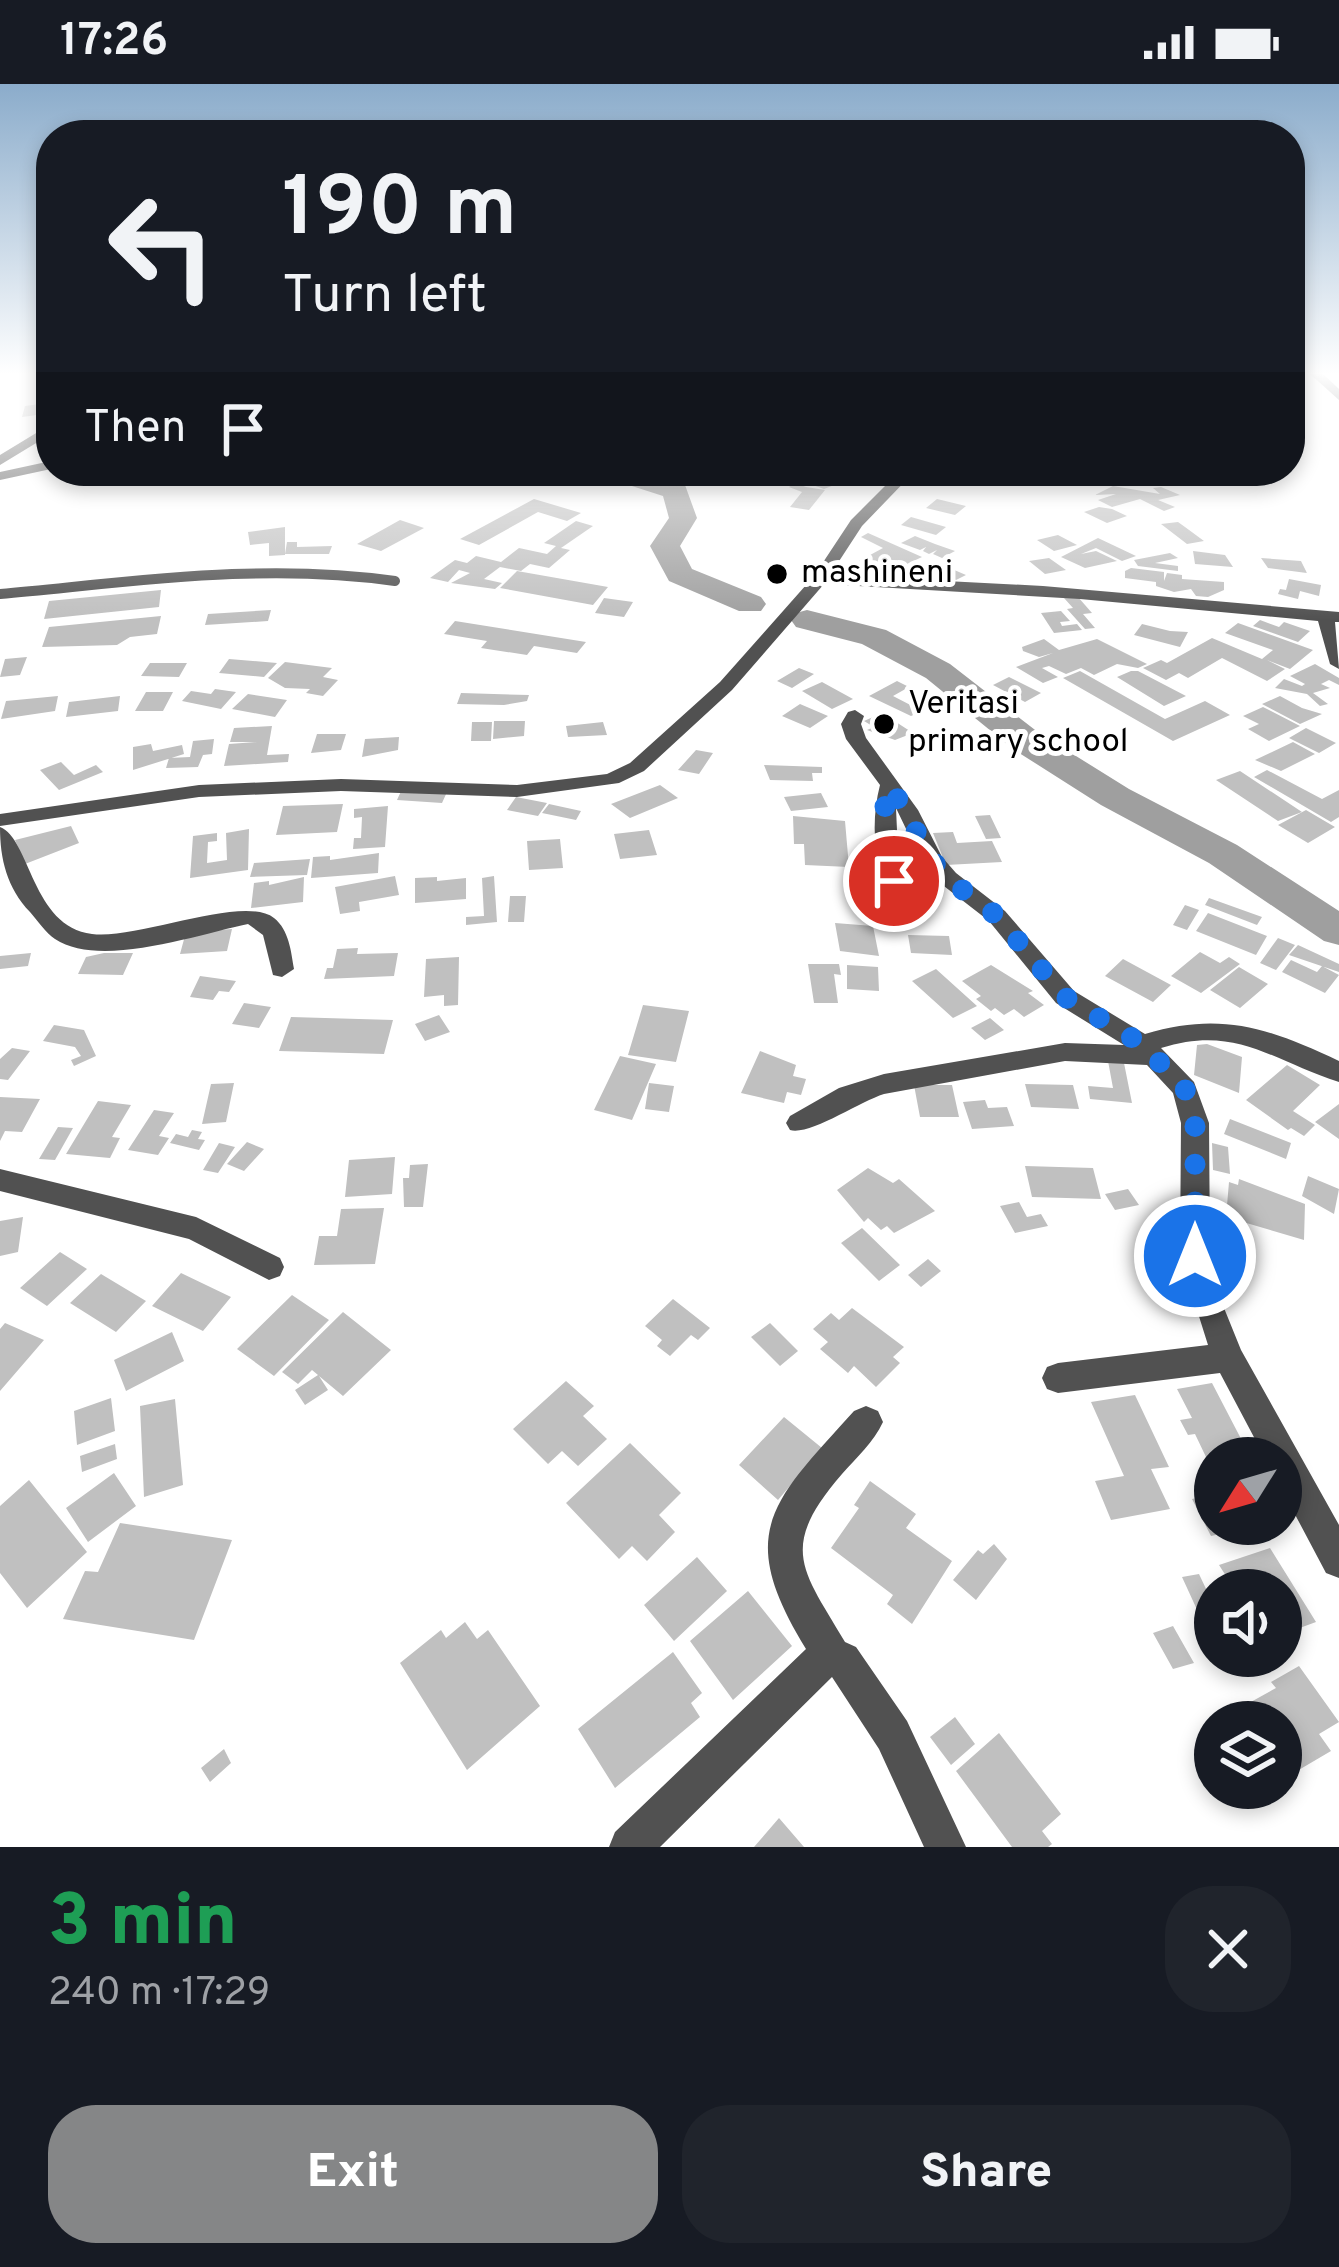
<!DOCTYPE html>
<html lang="en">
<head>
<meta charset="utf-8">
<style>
  body { margin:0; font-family:Overpass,sans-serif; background:#20242c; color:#f1f3f6; height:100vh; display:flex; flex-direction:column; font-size:45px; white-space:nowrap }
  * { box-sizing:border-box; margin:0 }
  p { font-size:39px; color:#9ea1a6 }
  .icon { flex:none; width:66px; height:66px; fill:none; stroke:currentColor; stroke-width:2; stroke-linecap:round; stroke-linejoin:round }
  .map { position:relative; height:1763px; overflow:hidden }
  .sheet { display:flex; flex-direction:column; background:#171b24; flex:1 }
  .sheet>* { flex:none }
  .top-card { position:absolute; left:36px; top:36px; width:1269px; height:366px; border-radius:48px; box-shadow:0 6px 18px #0003; background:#171b24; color:#f1f3f6; overflow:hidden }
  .needle { width:78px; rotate:233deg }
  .fabs { position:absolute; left:1194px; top:1353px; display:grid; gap:24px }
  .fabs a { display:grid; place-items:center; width:108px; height:108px; border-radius:50%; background:#171b24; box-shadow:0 6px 18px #0003; font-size:60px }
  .pin { position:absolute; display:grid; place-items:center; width:102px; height:102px; color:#fff; margin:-51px; border:6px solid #fff; border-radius:50%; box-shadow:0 3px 12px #0007 }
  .me { position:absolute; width:132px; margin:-66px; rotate:0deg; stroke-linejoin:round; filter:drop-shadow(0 0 9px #0008) }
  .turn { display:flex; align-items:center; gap:42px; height:252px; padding:0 48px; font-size:54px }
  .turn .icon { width:156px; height:156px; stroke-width:2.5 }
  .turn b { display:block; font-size:84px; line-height:102px }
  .then { display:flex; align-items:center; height:114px; padding:0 48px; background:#0003; gap:24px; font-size:45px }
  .round { display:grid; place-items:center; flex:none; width:126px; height:126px; border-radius:48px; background:#20242c }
  .overview { display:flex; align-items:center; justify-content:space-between; height:204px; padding:0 48px }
  h1 { font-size:72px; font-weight:800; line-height:90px; color:#1e9e55 }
  .action { display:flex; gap:24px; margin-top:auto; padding:24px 48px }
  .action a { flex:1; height:138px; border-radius:48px; background:#858687; color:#fff; font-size:48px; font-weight:800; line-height:138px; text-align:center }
  .action a+a { background:#20242c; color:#f1f3f6 }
  .status { display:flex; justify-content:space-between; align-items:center; height:84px; padding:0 60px; background:#171b24; direction:ltr }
  .status svg { height:33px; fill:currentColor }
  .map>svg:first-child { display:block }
</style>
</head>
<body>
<div class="status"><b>17:26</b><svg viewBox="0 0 49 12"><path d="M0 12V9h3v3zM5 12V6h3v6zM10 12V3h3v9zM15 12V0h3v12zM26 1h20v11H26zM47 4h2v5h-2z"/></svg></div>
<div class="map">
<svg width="1339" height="1763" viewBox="0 0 1339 1763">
  <rect width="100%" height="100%" fill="#fff"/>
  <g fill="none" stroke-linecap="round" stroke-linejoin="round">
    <path fill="#9f9f9f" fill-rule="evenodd" d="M600 387H640L685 401 697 434 680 462 692 485 761 513 766 520 761 527H739L669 497 650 462 669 434 663 412 604 393Z
      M807 526 886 546 950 580 1039 649 1129 705 1237 761 1339 827V861L1324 857 1209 779 1101 721 1013 665 926 594 862 560 796 543 791 536 796 529Z"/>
  </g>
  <path fill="#c0c0c0" d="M46 313H51V329L22 333 25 322 47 319Z
    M837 387 857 392 824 405 807 399Z
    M795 399 806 403 825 406 809 426 790 423 802 408 789 403Z
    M1113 402 1160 410 1153 404 1161 403 1180 411 1158 416 1175 423 1164 427 1140 415 1112 423 1098 416 1116 410 1095 411Z
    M534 415 581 429 567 437 538 428 479 461 460 455Z
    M937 415 966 422 955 431 926 424Z
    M1099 423 1112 425 1127 432 1107 439 1084 428Z
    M911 433 946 443 936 451 901 441Z
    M400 436 424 444 381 467 357 460Z
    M576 437 593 442 561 464 570 466 549 484 530 480 521 487 500 483 484 495 502 499 495 505 451 499 470 489 459 486 448 498 430 494 455 476 467 479 476 472 501 478 519 464 547 470 556 462 544 459Z
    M1178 438 1185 443 1204 457 1187 460 1161 440Z
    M285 443V471L269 472V459L250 461 248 448Z
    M868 449 922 473 905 481 889 478 908 486 931 476 966 491 956 496 935 487 924 492 915 488 900 495 859 477 883 464 861 453Z
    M1058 451 1077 461 1054 467 1037 456Z
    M915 452 935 460 955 467 942 474 933 470 937 466 929 470 923 467 926 463 920 466 901 459Z
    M1098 454 1136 472 1122 477 1096 464 1081 470 1096 467 1117 477 1085 484 1061 473Z
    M287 458H297V463L332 462 329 470H285Z
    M1193 467 1225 471 1233 483 1195 480Z
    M1170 469 1178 474 1155 479 1178 482V487L1138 482 1134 476Z
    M1049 474 1066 486 1045 490 1029 477Z
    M1261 474 1301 477 1307 489 1268 484Z
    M1131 484 1164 488V497L1167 489 1182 491V495L1224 498V506L1208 513 1196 512 1191 505 1174 508 1156 502V498L1125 494V487Z
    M517 487 608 503 593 521 500 504Z
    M1289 495 1321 501 1319 512 1300 507 1298 515 1278 510 1280 505 1286 506Z
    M161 506 159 523 44 535 49 517Z
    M1078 513 1092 529 1083 530 1095 544 1085 545 1067 525 1073 524 1064 514Z
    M604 514 633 518 624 533 595 529Z
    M271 526 268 537 205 541 208 530Z
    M1061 527 1070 537 1060 538 1062 542 1077 540 1082 546 1054 549 1041 529Z
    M161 532 157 550 130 553 117 561 42 563 49 543Z
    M1260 536 1279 543 1284 538 1310 547 1298 558 1253 542Z
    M455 537 586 558 577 569 534 562 527 571 481 564 487 557 444 550Z
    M1238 539 1313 566 1290 585 1267 576 1285 585 1267 597 1222 574 1188 594 1179 589 1166 596 1143 584 1161 576 1167 579 1212 554 1262 575 1273 566 1225 549Z
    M1142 540 1170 547 1188 548 1180 563 1134 551Z
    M1044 555 1059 566 1097 555 1147 580 1138 584 1117 580 1094 591 1081 584 1066 590 1049 582 1042 584 1058 593 1043 599 1016 583 1053 569 1039 573 1023 567 1022 563Z
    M27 573 20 591 0 593 5 575Z
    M229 575 277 579 264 593 219 589Z
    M285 578 332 584 323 593 338 596 323 612 306 609 310 605 285 604 268 594Z
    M150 579H187L179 593 141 592Z
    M1315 580 1339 594V601L1329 596 1321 600 1330 604 1313 609 1328 620 1320 622 1307 610 1275 604 1284 595 1302 602 1305 600 1290 592Z
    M799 584 814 590 792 604 777 597Z
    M1080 587 1165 635 1205 617 1230 631 1173 657 1063 594Z
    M1131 587H1138L1186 612 1164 622 1117 593Z
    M1009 593 1041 609 1025 618 993 601Z
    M897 597 909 603 893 612 922 627 911 632 869 612Z
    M822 598 853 615 832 625 802 607Z
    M215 605 236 608 221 625 182 617 191 607 211 610Z
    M146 608H173L163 627H135Z
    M461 609 529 611 527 617 504 621 457 620Z
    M248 610 287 616 275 633 232 625Z
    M58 612 55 627 1 635 6 617Z
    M120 612 118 627 66 633 69 618Z
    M1280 612 1302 624 1322 630 1300 640 1262 620Z
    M800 620 828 632 810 644 782 632Z
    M1263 623 1300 642 1269 657 1248 645 1259 640 1243 632Z
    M882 629 913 649 895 656 867 646 874 643 864 637Z
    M494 637H525L524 652 493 655Z
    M472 638H492L491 657H471Z
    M603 638 607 651 568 653 566 642Z
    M272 642 267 671 289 670 288 678 224 682 229 660 257 658H230L234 644Z
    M1306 644 1336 659 1319 669 1289 654Z
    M317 650H346L341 666 311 669Z
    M399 653 398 666 362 673 365 655Z
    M214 655 212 670 203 671 198 683 166 684 169 674 190 673 193 657Z
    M1293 658 1315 670 1281 687 1255 676Z
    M151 660 153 667 182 661 184 670 133 686V663Z
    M696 666 713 669 699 690 678 686Z
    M61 678 74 691 96 681 103 688 59 706 40 686Z
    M764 681 822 683V689H812L813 697 770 696Z
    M1267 686 1322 715 1339 706V733L1331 738 1254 693Z
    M1240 687 1302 728 1278 737 1216 696Z
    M660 701 678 714 630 734 611 720Z
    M402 705 447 708 442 719 397 716Z
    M821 709 828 723 791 727 784 713Z
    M516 713 547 719 538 732 507 726Z
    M343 720 337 748 276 751 283 722Z
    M549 720 581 727 576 736 542 729Z
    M388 722 385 763 353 765 354 754H361L362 733 354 734V725Z
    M1306 726 1323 736 1335 743 1308 759 1278 741Z
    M990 731 1001 754 986 755 975 732Z
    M793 732 845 737 849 783 805 781 804 760H794Z
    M71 742 79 759 25 780 15 756Z
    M249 745 248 786 190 794 193 752 217 749V757L208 758 207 779 227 776 226 749Z
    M649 746 657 771 620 775 614 750Z
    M953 748 957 759 992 757 1002 778 946 781 933 749Z
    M560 755 563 784 529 786 527 757Z
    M379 769 378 789 311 794 313 773 330 772V776Z
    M310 775 307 791 250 793 254 779Z
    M395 792 399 811 359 818 360 827 340 830 335 803Z
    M494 792 497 838 466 841V833L484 832 482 794Z
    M304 793 303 818 251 824 254 799 269 797V801Z
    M437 793V797L466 794V815L415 819V794Z
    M510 812H526L524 838H508Z
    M1209 814 1262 833 1257 841 1205 821Z
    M1185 821 1199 826 1187 846 1173 841Z
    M1208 829 1267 852 1256 871 1196 847Z
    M835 839 873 842 879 872 840 867Z
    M232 845 227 867 180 870 186 848Z
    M908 851 949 852 952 871 911 869Z
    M1278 854 1295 861 1276 886 1260 879Z
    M1298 861 1339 880V888L1289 871Z
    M358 864 357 870 398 869 394 892 324 895 327 884H333L337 865Z
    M1200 868 1220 879 1229 873 1240 880 1201 909 1171 892Z
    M31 869 28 882 0 885V872Z
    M104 869H133L123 891 78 890 86 873Z
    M459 873 458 921 444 922V911L424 913 426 875Z
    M1123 875 1171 901 1153 918 1105 892Z
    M1291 876 1317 888 1322 882 1339 891 1325 909 1282 888Z
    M808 880H839L841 891 834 890 838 919H814Z
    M847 881 878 883 879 907 847 905Z
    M991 881 1033 907 1028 909 1044 921 1024 933 1014 925 1004 931 995 924 991 927 976 915 981 912 962 897Z
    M1239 883 1268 900 1240 924 1210 906Z
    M936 885 977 922 953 934 912 897Z
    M200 892 236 897 229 908 219 907 213 916 190 913Z
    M244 919 271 923 259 944 232 940Z
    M643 921 689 927 676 978 628 971Z
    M439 931 450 948 425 957 415 940Z
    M291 933 393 936 384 970 279 967Z
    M990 934 1004 946 985 956 971 944Z
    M54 941 84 946 96 972 74 982 71 976 81 972 75 963 43 957Z
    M1207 960 1242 973 1239 1009 1194 991 1197 961Z
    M12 964 30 967 8 996 0 995V975Z
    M760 967 796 981 793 992 806 995 801 1011 787 1008 784 1019 741 1009Z
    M620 972 656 980 632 1036 594 1026Z
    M1108 977 1124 979 1132 1019 1090 1015 1088 1002 1113 1004Z
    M1287 981 1320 1001 1293 1027 1315 1041 1304 1052 1291 1044 1288 1046 1246 1016Z
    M234 999 226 1038 202 1040 211 1000Z
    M649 999 674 1002 669 1028 645 1025Z
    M1025 1000 1073 1001 1079 1025 1031 1023Z
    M914 1001H952L959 1033H920Z
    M0 1013 40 1015 22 1048 5 1047 0 1057Z
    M985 1016 988 1024 1007 1023 1014 1042 972 1045 963 1018Z
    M98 1017 131 1021 112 1053 120 1054 110 1074 66 1070Z
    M1339 1020V1055L1315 1038Z
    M154 1026 174 1029 159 1052 169 1054 158 1071 128 1066Z
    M1230 1035 1291 1059 1286 1075 1224 1050Z
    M58 1043 73 1044 55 1076 39 1075Z
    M192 1046 202 1048 198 1055 205 1056 199 1066 170 1059 176 1050 188 1053Z
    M247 1058 264 1065 244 1087 227 1080Z
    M219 1059 235 1063 218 1089 203 1086Z
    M1212 1059 1228 1063 1230 1090 1213 1086Z
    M395 1073 392 1110 345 1113 349 1076Z
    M428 1080 423 1123H404L403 1094H409L410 1081Z
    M1025 1082 1093 1084 1101 1115 1032 1113Z
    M868 1084 893 1099 899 1095 935 1127 894 1149 887 1142 881 1146 868 1134 864 1138 837 1106Z
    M1308 1092 1339 1105 1334 1130 1302 1112Z
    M1239 1095 1305 1120 1304 1156 1226 1133 1229 1098 1238 1101Z
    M1128 1105 1139 1121 1115 1126 1105 1110Z
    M1019 1118 1027 1133 1041 1130 1048 1142 1015 1149 1000 1122Z
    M384 1124 375 1180 314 1181 319 1152H337L341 1125Z
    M23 1133 18 1168 0 1172V1137Z
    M862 1144 900 1181 879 1197 841 1159Z
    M60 1168 87 1185 47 1222 20 1204Z
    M928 1175 941 1187 921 1203 908 1191Z
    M181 1189 231 1213 203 1247 152 1222Z
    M101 1190 146 1217 116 1248 70 1219Z
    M292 1211 329 1236 274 1292 237 1265Z
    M673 1215 710 1244 698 1256 691 1251 670 1272 657 1262 662 1256 645 1242Z
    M852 1224 904 1263 893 1273 900 1279 876 1303 854 1282 848 1289 820 1265 828 1258 813 1245 831 1229 839 1236Z
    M343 1228 391 1266 343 1312 319 1292 328 1306 305 1321 295 1306 318 1291 312 1286 298 1300 282 1288Z
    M5 1239 44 1256 0 1307V1245Z
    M770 1239 798 1267 780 1282 751 1253Z
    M172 1248 184 1277 126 1307 114 1276Z
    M566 1297 594 1322 583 1332 607 1355 578 1382 562 1367 548 1380 513 1345Z
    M1212 1299 1251 1374 1206 1373 1195 1350 1188 1351 1180 1336 1192 1334 1177 1305Z
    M1135 1311 1169 1383 1151 1385 1170 1425 1111 1436 1095 1397 1124 1392 1091 1318Z
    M111 1314 115 1347 77 1361 74 1327Z
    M175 1315 183 1401 144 1413 140 1322Z
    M784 1333 822 1364 778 1416 739 1381Z
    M630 1359 681 1409 659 1431 675 1448 647 1477 632 1462 619 1475 566 1419Z
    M115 1360 117 1375 82 1388 80 1372Z
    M114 1389 136 1422 88 1458 66 1424Z
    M29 1396 87 1468 27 1524 0 1489V1422Z
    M870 1397 916 1430 906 1444 952 1477 912 1540 887 1520 893 1511 831 1464 859 1424 854 1421Z
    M1215 1410V1440L1256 1442 1211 1452 1192 1415Z
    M120 1439 232 1456 194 1556 63 1535 85 1487 98 1488Z
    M994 1460 1007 1475 976 1516 953 1496 978 1466 983 1470Z
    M1270 1464 1316 1538 1286 1549 1281 1541V1506H1235L1219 1481Z
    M697 1473 727 1507 674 1557 644 1521Z
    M1199 1490 1215 1524V1527L1199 1530 1182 1493Z
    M748 1507 792 1562 733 1616 690 1557Z
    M465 1538 477 1555 488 1546 540 1622 467 1686 400 1579 441 1546 446 1554Z
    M1173 1542 1194 1579 1173 1585 1153 1549Z
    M673 1568 702 1609 691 1619 700 1633 615 1704 578 1645Z
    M1299 1582 1339 1638 1319 1650 1331 1667 1297 1687 1281 1664V1638H1262L1249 1619 1276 1604 1271 1598Z
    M955 1633 975 1660 951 1681 930 1653Z
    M999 1649 1061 1730 1042 1747 1052 1760 1048 1763H1012L956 1687Z
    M224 1665 231 1679 210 1698 201 1684Z
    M779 1734 804 1763H754Z"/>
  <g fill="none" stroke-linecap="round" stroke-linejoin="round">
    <path stroke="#515151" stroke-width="10" d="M0 510C133 498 262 478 395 497"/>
    <path fill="#515151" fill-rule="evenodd" d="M40 289H51V300L47 299Z
      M1309 289H1322L1339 305V316Z
      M51 340V350L0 381V371Z
      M51 377V385L0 396V388Z
      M900 387H915L862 442 830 491 1043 502 1339 528V538H1335L1339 585 1330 580 1318 537 1080 515 824 500 732 606 644 687 619 699 517 713 341 707 199 713 0 742V730L199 701 341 695 517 701 607 690 630 679 720 598 814 492 851 436Z
      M855 626 864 632 861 640 866 654 918 726 942 773 956 789 1005 827 1074 907 1145 950C1221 927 1269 944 1339 977V998C1272 977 1237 940 1161 964L1194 998 1209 1039 1210 1172 1224 1224 1241 1266 1339 1441V1494L1326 1489 1281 1404V1374H1265L1220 1289 1058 1309 1047 1305 1042 1294 1047 1283 1058 1279 1208 1261 1180 1172 1181 1039 1173 1009 1147 981 1065 977 884 1010C859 1018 809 1052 790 1046L786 1039 790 1032 839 1004 884 990 1065 959 1124 961 1056 919 989 837 940 799 921 776 896 724 898 769 919 836 907 844 899 841C877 799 868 747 880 701L846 655 841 640 848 628Z
      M0 743C30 754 32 843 92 850 138 856 243 810 274 834 289 846 291 867 294 885L282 893 273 891 263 851 248 840C199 850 100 885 55 855 46 849 37 836 30 828 7 804 0 775 0 743Z
      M0 1085 196 1133 280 1174 284 1183 280 1192 269 1196 189 1155 0 1107Z
      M866 1322 878 1327 883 1338C874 1358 856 1374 842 1390 778 1464 802 1485 845 1558L856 1563 907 1637 966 1763H924L879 1665 832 1593 660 1763H609L615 1748 806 1565C734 1448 772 1418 854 1327Z"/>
  </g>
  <linearGradient id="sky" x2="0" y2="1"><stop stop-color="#8baccb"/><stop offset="0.54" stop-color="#fff"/><stop offset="1" stop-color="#fff" stop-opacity="0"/></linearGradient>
  <rect width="1339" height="536" fill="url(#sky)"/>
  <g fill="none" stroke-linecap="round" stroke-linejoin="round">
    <path stroke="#1a73e8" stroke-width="21" stroke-dasharray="0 37.8" d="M894 797C884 762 879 736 890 701L932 776 947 794 997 832 1065 913 1142 960 1185 1005 1195 1039V1172"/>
  </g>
  <g fill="#000" stroke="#fff" stroke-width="4.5">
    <circle cx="777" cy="490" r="12"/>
    <circle cx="884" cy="640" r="12"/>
  </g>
  <g text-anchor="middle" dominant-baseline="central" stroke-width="10" stroke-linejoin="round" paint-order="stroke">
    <g font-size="33" fill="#000" stroke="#fff" text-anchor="start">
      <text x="801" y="490">mashineni</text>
      <text x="908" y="621">Veritasi<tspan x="908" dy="38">primary school</tspan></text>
    </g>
  </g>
</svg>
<div class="fabs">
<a><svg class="needle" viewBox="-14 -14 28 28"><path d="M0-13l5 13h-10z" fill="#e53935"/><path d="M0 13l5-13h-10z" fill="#9ea1a6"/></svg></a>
<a><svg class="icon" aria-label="sound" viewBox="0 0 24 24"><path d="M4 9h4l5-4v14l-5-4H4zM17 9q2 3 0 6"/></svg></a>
<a><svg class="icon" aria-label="layers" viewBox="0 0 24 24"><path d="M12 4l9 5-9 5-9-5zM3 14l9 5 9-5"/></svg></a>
</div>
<div class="pin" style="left:894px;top:797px;background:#d93025"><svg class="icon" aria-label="arrive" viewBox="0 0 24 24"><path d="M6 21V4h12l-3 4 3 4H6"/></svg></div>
<svg class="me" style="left:1195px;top:1172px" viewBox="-20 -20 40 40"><circle r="17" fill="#1a73e8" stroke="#fff" stroke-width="3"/><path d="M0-11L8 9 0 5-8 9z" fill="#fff"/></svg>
<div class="top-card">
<div class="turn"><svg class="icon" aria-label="left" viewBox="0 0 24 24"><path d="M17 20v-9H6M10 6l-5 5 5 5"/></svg><div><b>190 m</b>Turn left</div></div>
<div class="then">Then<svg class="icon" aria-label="arrive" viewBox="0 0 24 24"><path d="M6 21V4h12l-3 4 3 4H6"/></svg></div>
</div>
</div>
<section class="sheet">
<div class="overview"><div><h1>3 min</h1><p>240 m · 17:29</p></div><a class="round"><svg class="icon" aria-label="close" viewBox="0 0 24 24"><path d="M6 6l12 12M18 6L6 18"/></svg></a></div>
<div class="action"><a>Exit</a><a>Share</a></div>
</section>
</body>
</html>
